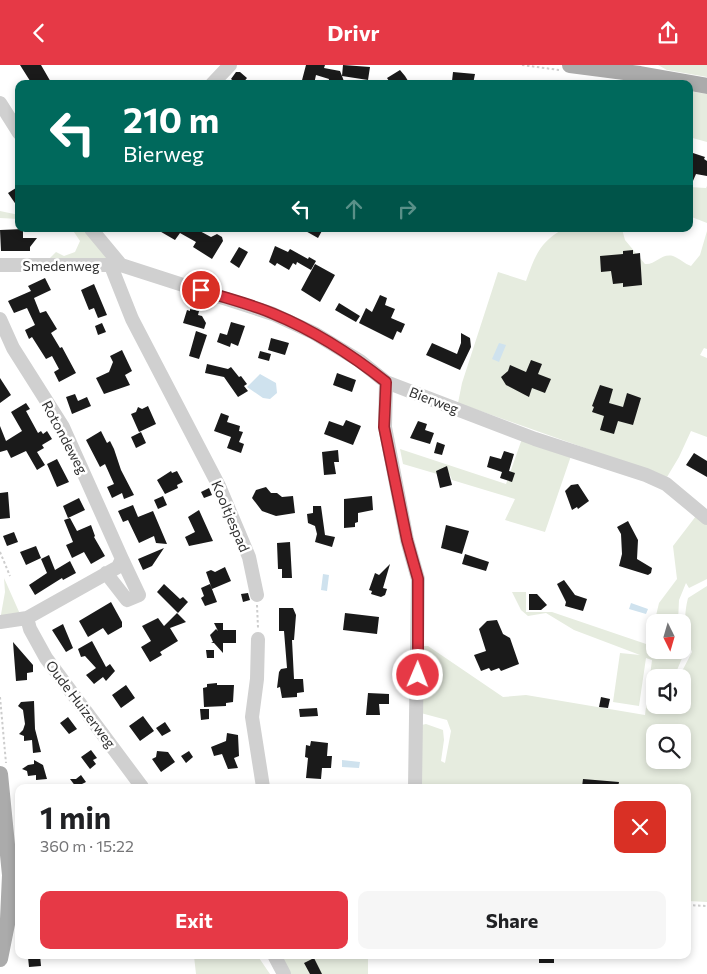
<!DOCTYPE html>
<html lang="en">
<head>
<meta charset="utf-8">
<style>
  body { margin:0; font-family:Commissioner,sans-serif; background:#f6f6f6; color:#202124; height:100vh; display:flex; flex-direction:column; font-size:19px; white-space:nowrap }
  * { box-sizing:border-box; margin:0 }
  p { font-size:16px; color:#757577 }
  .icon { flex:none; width:28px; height:28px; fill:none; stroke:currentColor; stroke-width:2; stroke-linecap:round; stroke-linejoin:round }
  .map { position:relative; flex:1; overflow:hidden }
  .sheet { position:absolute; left:15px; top:719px; width:676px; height:175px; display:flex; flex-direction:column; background:#fff; border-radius:10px; box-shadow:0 2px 8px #0003 }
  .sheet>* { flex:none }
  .banner { position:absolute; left:15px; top:15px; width:678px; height:152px; border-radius:10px; box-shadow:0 2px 8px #0003; background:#00695c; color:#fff; overflow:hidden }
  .needle { width:32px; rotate:175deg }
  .tools { position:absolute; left:646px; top:549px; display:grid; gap:10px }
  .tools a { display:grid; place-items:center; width:45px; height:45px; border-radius:10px; background:#fff; box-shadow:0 2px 8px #0003; font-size:25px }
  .pin { position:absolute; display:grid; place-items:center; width:42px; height:42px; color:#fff; margin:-21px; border:2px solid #fff; border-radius:50%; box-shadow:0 1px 5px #0007 }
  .me { position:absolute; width:55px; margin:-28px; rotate:1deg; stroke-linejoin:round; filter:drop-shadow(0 0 4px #0008) }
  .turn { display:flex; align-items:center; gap:18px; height:105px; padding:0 25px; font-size:22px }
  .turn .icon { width:65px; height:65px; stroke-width:2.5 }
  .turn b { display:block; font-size:35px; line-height:42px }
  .lanes { display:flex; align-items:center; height:48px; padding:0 25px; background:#0003; justify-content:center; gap:25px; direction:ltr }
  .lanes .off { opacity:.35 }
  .round { display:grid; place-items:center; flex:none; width:52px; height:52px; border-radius:10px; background:#f6f6f6 }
  .summary { display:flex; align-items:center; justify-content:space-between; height:85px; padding:0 25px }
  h1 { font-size:30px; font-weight:700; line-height:38px }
  .button { display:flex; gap:10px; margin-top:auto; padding:10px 25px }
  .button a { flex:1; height:58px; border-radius:10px; background:#e63946; color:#fff; font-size:20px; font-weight:700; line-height:58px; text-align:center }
  .button a+a { background:#f6f6f6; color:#202124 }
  header { display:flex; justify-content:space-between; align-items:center; height:65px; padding:0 25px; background:#e63946; color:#fff; font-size:22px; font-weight:700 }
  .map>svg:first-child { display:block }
</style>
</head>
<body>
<header><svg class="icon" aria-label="back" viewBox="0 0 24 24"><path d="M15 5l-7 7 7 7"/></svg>Drivr<svg class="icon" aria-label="share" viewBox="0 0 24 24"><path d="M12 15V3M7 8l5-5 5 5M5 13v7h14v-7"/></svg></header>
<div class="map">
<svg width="707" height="909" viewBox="0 0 707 909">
  <rect width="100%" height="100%" fill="#fff"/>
  <path fill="#e6ecdf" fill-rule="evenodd" d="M658 0H707V12L667 5Z
    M689 26 707 29V77L689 72Z
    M707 121V158L689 151V122L706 123Z
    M0 146 19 150V154L0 153Z
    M72 164H85L113 194 35 197 50 193 56 187 64 191 75 187 80 176Z
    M563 164H622L625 175 645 199C656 200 661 188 673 191 679 193 685 199 691 201L700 190 707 166V284L704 283 700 290 707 293V372L691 366 679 392 667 412 458 338 462 318 498 207 526 216C535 191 539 178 563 164Z
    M523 371 572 388 545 467 505 455 515 434 452 415 450 410 444 411 403 399 400 384 506 419Z
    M696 451 707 460V514L689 523 686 518 679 535 678 557 655 558V585H682L683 591 674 612H655V640H682V612H679L692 587C685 567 683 553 688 533L707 521V837L688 836V722H417V661L426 659 443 665 444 675 441 696 445 698 451 666 447 655 417 647 420 581H428L503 632 526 630 645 650 652 595 646 593 639 641 613 637 620 588 640 590 574 565 546 548 528 551 521 545 512 527H526V547H552L649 580 659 538 677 514 673 481ZM655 668H682V695H655Z
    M4 513 20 549 0 555 5 527Z
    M200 890H257L270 909H196L194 891Z
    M268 890H368V909H281Z"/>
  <path fill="#cfe2ee" d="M499 278 506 280 499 297 492 294Z
    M260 309 276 318 277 328 270 334 263 333 247 322Z
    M323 509 329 510 327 526 321 525Z
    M631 538 648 544 646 549 629 544Z
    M342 695 360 697 359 703 342 702Z"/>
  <path fill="#1a1a1a" d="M20 0H41L52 19H32Z
    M306 0H325L324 3 340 6 342 11 343 0 370 2 368 15 342 11 345 19H328L329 14 316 10 314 19H301Z
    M400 5 405 11 410 19H391L387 13Z
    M236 7H240L247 13 242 19H237L231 14Z
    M453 7 475 9 473 19 452 16Z
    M693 88 705 92 704 94 707 96V111L696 109 689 125V89L692 90Z
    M19 121V144L8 128Z
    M23 164V173H37L30 182V186H1L0 165Z
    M156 164H196L211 172 217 169 222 172 223 176 212 194 193 182 196 177 180 168 175 175Z
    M302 164H323L318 173Z
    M275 181 288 187 290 184 308 194 309 192 316 196 311 205 297 197 296 200 293 198 289 205 277 198 275 201 269 197Z
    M239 182 248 187 239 203 230 197Z
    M633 185V189L640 188 642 220 623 222V218L613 219 611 206 601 207 600 191 623 189V186Z
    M315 199 335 210 320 237 301 225Z
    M45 213 51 225 34 233 40 248 46 246 57 264 51 268 60 283 62 282 76 308 59 317 54 307 59 304 52 291 46 294 32 272 29 274 25 265 35 260 27 243 14 248 8 236 31 226 28 221Z
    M94 219 107 250 98 253 94 243 89 245 81 225Z
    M380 230 387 233 385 240 395 244 391 253 405 259 401 268 397 266 393 275 359 258 366 243 372 247Z
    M339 238 360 251 356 257 335 245Z
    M190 244 199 246 198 250 202 251 206 258 204 264 183 258 187 245 190 246Z
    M231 257 245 261 238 281 231 278 230 282 217 277 220 268 227 270Z
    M102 258 106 267 98 270 95 261Z
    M196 266 207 270 199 294 189 291Z
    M461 268 470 273 471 282 460 305 426 290 432 278 457 289 461 278Z
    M271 273 289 278 285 290 268 285Z
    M122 285 132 306 125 310 130 320 104 329 96 313 109 307 113 297 110 291Z
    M260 286 271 289 269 296 258 293Z
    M531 295 542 299 538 309 551 314 545 328 532 323 529 332 506 320 501 312 508 306 510 300 526 307Z
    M207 299 228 304 231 302 239 312 241 311 247 319 244 321 248 326 238 332 224 312 205 308Z
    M337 308 356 315 352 327 333 320Z
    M0 313 11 330 0 338Z
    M600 320 613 324 609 338 623 342 627 328 641 333 633 360 618 356 614 369 600 365 604 351 592 347 594 342 592 341Z
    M75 329 78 336 87 332 91 341 72 349 66 332Z
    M26 338 30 344 26 346 38 368 41 366 43 369 47 366 52 374 42 380 44 383 37 387 45 400 37 405 26 386 11 393 7 385 0 387V361L6 376 22 366 11 347Z
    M148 341 156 359 139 367 131 349 136 347 138 342 142 344Z
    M221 348 229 351 227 357 240 361 239 366 243 367 239 377 244 379 241 388 227 383 231 372 214 366Z
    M346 355 361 361 353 380 324 369 329 356 343 361Z
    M418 356 427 359 425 365 434 368 430 379 410 373Z
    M101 366 107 378 110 376 114 384 121 405 134 430 124 434 122 428 112 433 107 422 114 419 105 399 100 402 86 375Z
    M141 367 146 378 136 383 131 372Z
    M437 377 445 380 442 390 434 388Z
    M338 385 339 397H334L336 409 324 410 322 387Z
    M504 386 514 389 509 406 515 408 512 417 500 413 502 407 487 402 490 391 501 394Z
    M694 388 707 396V412L686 400Z
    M57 394 69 417 57 422 47 399Z
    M447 401 452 420 440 423 436 406Z
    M171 406 172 408 177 406 183 417 177 420 178 423 165 429 157 415Z
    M578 419 589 436 578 444 577 442 572 445 565 426 571 420Z
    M266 422 271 428H277L282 432 293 431 295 448 276 451 262 446 252 433 256 425Z
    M209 423 212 430 204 433 201 427Z
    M8 427 10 453 0 454V428Z
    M163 431 167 440 158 444 154 435Z
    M372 431 373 445 358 448V457L355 458V462L344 463V434Z
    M79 433 85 445 68 453 63 441Z
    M133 440 138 452 153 446 167 479 156 478 154 471 139 478 128 455 123 457 118 446Z
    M313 441H321L325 470 335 472 332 482 315 477 317 469 315 461 308 458 307 449 313 448Z
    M199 445 213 476 189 481 185 472 195 467 188 452Z
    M70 453 77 466 91 460 95 471 94 472 105 491 91 499 84 487 72 493 66 480 73 477 64 455Z
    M628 456 638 475 637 494 652 503 651 508 648 510 619 501 622 489 621 469 617 462Z
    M446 460 469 466 462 489 441 483Z
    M14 467 18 477 7 481 3 471Z
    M290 477 292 513H282V504H278L277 478Z
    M36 481 41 493 26 500 20 487Z
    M164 483 152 501 143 505 138 494Z
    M465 489 489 497 486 506 462 499Z
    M49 490 55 505 70 496 76 508 63 515 62 513 35 530 29 520 47 508 41 494Z
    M390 499 383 523 387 524 385 530 381 532 371 529 372 526 369 525 375 508 379 510Z
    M225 502 231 516 212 524 206 507 211 505 215 507Z
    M564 515 575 530 587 534 583 546 565 541 566 537 557 519Z
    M164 519 180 534 183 532 188 537 178 548 157 527Z
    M210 519 217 537 205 541 201 533 204 531 201 523Z
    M248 528 250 535 243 537 241 529Z
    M529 529H537L547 540 541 545H529Z
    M111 537 122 557V562L108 570 103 563 88 572 79 556Z
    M279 543H293L296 550 294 575H292L294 614H303L304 627 297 628V632L282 633 280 622 277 623 279 607 281 604 287 603 284 566H279Z
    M177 548 186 557 170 563 178 576 160 587 162 590 150 597 141 582 151 576 142 561 158 553 164 561Z
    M345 548 379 552 377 569 343 565Z
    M497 555 503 569 510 573 519 599 501 606 499 603 491 606 489 603 481 606 474 590 486 586 479 564 487 556Z
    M214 558H223V565H236V578H223V588L214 578H211L213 577 210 570 216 564 218 566Z
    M63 559 73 583 66 587 52 565Z
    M92 576 106 602 110 599 115 606 106 616 103 612 94 619 86 610 96 603 85 591 81 592 78 584Z
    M13 577 33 600V607L27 608V615L16 616Z
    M206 585H214V593H207Z
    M217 618V620H234L233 637 226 638V641L204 642 203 623 207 622V619Z
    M126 620 135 633 121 643 112 630Z
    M368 628 389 629V639H379L380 650H366Z
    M601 632 610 634 608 643 599 642Z
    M34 636 35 664 41 687 33 688 32 675 24 676V671L19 669 23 665 25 659 23 645 18 641 21 637Z
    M317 643 318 651 300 652 299 644Z
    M200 644H209V654L201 655Z
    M143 651 154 666 140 676 129 661Z
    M68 652 77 664 69 669 60 658Z
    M165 657 171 666 162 671 156 663Z
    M227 668 238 670 239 691 234 693 238 703 228 704 222 689 214 691 211 682 226 676Z
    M311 676 328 678 327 691H332L331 703H322L321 714 306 713 308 693 305 692 306 680 310 681Z
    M91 685 97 693 93 695 96 699 90 704 81 692Z
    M157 686 168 687 175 697 161 707 152 694 156 692Z
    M189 686 193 692 186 698 181 691Z
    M34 695 43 700 47 714 36 715V710L28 711 27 706 22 704 28 700 34 699Z
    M81 710 86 717 76 722 70 714H76Z
    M583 714 619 717 618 722H582Z
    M33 890H40L41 901 29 902 28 892Z
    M539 890H554V898H539Z
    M314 893 322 909H310L304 898Z"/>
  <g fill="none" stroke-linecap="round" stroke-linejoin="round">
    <path stroke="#cdcdcd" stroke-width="2" stroke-dasharray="2.5 2.5" stroke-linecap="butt" d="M522 0 559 5
      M0 487 10 511
      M257 540 258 563
      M0 632 6 698
      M688 840 707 841"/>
    <path stroke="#d0d0d0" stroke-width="14" d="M212 19 230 0
      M0 38 19 68
      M91 164 121 200 273 249 314 268 360 296 386 317 535 374 646 410 666 419 707 453
      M0 200H120
      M111 201 132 254 219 421 249 492 257 530
      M0 254 13 283 63 362 122 494 118 502 27 553 0 557
      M386 317 385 362 407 475 418 514 415 722
      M106 508 127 535 139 530 122 494
      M27 553 30 564 46 593 142 722
      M258 574 257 614 252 652 263 722
      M274 890 284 909"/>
    <path stroke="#ababab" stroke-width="16" d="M570 0 640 9 707 21
      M0 709 10 810 8 854 0 894"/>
  </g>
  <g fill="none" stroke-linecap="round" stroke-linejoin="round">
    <defs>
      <path id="route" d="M201 225C225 233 251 239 274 249 315 266 352 290 386 317L384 362 407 475 418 514V610"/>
    </defs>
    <use href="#route" stroke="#96252e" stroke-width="12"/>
    <use href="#route" stroke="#e63946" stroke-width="9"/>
  </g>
  <g text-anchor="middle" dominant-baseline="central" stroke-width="5" stroke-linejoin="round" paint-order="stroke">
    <g font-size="14" fill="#333" stroke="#fff">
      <text x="61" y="200">Smedenweg</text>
      <text transform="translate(434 335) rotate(21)">Bierweg</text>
      <text transform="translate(65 372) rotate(62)">Rotondeweg</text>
      <text transform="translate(231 451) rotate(67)">Kooltjespad</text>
      <text transform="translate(81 639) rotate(53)">Oude Huizerweg</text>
    </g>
  </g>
</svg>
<div class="tools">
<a><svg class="needle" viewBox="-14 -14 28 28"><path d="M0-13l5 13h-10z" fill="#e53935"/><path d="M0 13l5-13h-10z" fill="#757577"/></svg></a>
<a><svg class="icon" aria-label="sound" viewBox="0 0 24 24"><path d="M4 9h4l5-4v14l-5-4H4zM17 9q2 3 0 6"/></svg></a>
<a><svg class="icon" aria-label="search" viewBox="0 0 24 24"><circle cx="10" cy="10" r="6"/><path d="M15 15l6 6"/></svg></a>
</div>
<div class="pin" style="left:201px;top:225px;background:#d93025"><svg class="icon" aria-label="arrive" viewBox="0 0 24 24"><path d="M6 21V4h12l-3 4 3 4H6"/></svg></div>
<svg class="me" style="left:418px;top:610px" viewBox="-20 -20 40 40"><circle r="17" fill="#e63946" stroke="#fff" stroke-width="3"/><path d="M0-11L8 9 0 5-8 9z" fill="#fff"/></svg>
<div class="banner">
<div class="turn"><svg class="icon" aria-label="left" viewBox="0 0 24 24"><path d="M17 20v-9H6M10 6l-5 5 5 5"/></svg><div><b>210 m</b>Bierweg</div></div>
<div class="lanes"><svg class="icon" aria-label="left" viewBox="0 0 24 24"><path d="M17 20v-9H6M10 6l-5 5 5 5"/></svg><svg class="icon off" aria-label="ahead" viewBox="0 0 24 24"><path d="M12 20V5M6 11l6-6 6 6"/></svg><svg class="icon off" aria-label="right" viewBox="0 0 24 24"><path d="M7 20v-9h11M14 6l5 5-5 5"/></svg></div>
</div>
<section class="sheet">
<div class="summary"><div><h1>1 min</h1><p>360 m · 15:22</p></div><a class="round" style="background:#d93025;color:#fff"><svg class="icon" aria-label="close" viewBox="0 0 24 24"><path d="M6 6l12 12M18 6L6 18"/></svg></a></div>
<div class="button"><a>Exit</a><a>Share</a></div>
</section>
</div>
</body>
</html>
